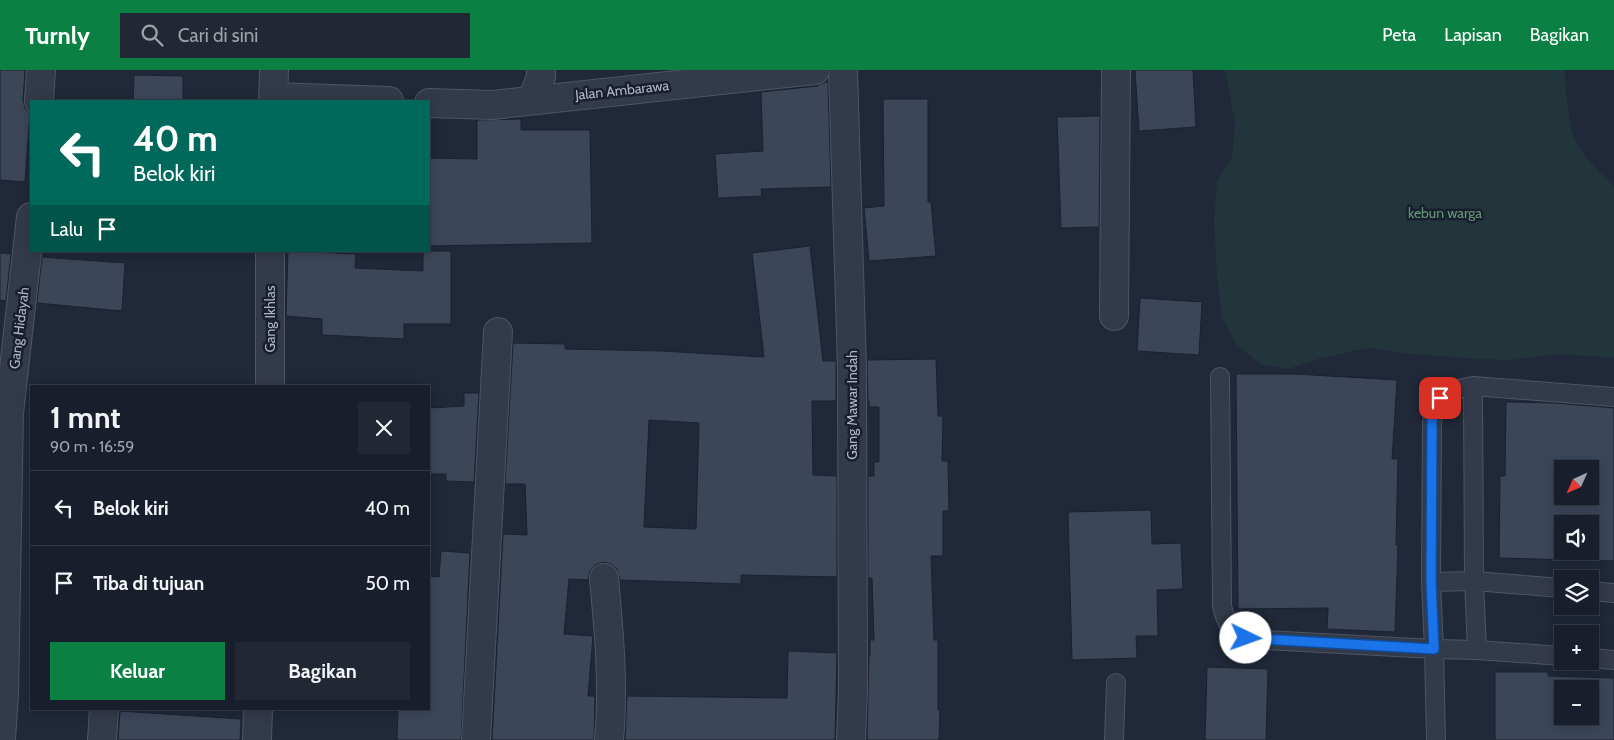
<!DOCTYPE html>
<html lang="id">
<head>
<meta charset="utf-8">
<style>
  body { margin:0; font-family:Cabin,sans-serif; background:#212733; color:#f1f3f6; height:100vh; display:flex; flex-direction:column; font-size:19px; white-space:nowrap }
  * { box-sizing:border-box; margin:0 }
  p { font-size:16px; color:#9fa2a9 }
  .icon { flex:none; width:28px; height:28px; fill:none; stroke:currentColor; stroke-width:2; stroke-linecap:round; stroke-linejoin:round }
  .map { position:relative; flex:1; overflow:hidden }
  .details { position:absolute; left:30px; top:315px; width:400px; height:325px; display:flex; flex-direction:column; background:#181e2b; border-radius:0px; box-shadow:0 2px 12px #0003,0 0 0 1px #363c47 }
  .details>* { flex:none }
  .hud { position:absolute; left:30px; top:30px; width:400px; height:152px; border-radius:0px; box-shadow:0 2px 12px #0003,0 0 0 1px #363c47; background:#00695c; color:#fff; overflow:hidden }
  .needle { width:32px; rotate:225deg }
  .tools { position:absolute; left:1554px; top:390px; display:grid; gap:10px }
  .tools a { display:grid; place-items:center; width:45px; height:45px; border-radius:0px; background:#181e2b; box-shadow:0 2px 12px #0003,0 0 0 1px #363c47; font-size:25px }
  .pin { position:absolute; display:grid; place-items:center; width:42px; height:42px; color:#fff; margin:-21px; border-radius:10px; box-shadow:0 2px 8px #0006 }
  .me { position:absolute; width:55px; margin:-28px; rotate:93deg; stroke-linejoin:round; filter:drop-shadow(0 0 4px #0008) }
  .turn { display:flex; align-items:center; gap:18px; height:105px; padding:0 20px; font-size:22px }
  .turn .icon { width:65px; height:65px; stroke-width:2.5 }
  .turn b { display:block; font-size:35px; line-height:42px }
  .then { display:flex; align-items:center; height:48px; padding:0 20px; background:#0003; gap:10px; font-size:19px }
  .round { display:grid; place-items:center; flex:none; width:52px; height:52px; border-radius:0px; background:#212733 }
  .overview { display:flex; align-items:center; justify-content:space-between; height:85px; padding:0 20px }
  h1 { font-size:30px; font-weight:700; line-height:38px }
  .cta { display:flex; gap:10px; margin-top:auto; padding:10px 20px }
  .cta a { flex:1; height:58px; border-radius:0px; background:#0b8043; color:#fff; font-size:20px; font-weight:700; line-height:58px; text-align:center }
  .cta a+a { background:#212733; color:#f1f3f6 }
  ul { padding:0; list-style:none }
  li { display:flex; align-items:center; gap:15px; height:75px; padding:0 20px; border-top:1px solid #363c47 }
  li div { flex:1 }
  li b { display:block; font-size:19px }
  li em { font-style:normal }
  header { display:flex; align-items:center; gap:30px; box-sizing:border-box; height:70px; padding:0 25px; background:#0b8043; color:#fff }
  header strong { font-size:24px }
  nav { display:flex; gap:28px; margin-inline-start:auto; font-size:18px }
  .search { width:350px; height:45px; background:#212733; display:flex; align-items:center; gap:12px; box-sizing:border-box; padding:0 18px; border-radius:0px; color:#9fa2a9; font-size:19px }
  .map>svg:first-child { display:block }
</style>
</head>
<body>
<header>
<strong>Turnly</strong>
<div class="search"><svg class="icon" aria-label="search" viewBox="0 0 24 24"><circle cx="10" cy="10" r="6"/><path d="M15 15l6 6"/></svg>Cari di sini</div>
<nav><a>Peta</a><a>Lapisan</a><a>Bagikan</a></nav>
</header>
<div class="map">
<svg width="1614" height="670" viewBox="0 0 1614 670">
  <rect width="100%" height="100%" fill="#202839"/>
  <path fill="#22353a" d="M1225 0H1564C1567 23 1567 53 1577 74 1585 89 1602 104 1614 116V288L1559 284 1512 290 1476 289 1403 283 1368 278 1321 288 1288 299 1260 294 1235 273 1222 247 1217 208 1214 151 1217 110 1232 87 1235 53Z"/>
  <path fill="#3b4659" stroke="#1b2130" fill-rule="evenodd" d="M0 0H25L23 30 25 38 30 44 25 112 0 110Z
    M1135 0H1193L1196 57 1139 61Z
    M134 5 183 6V31H133Z
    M825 12H828L831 117 761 119 762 126 718 128 715 84 763 81 761 22 817 16Z
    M883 29H928V132H931L936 186 869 191 864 138 884 136Z
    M1100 46 1099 157 1061 158 1057 47Z
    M521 49V60H590L592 173 429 176V88L477 89V50Z
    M810 176 823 291H836V331H812L813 405 837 406V507L741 505V514L620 510 617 499 611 494 603 492 595 495 590 501 588 510 569 509 564 564 593 566 588 626H595L594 670H492L503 464 527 465 525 414H505L513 273 565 274V279L662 281 764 287 752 183ZM649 350 699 353 696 459 644 457Z
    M288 181 356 184 355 198 423 201V181H451V254H404V269L322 265V249L286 246Z
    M0 183 11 184 6 231 0 230Z
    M42 187 125 193 122 241 37 233Z
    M1140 228 1202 232 1199 285 1137 281Z
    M936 289 938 346H943L942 391H948L949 441H943V486H931L934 570H938V640H940L939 670H867L869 584 870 585V570H874L872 508H868V406H874V392H879V337H869V331H868L867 290Z
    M1236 304H1295L1397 310 1392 389H1398L1396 475H1398L1395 562 1327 559 1328 538 1238 539Z
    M464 323H479L474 412 446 411V404H429V338L464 336Z
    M1506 332 1555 333 1614 338V491L1499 488 1500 406H1505ZM1562 399H1590V426H1562ZM1562 454H1590V481H1562Z
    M1151 440 1152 474 1181 473 1183 519 1157 520 1158 566H1136L1137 588 1072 590 1068 442Z
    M441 481 470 483 461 670H397L398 639H429V506L439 507Z
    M788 581 837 583 835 670H625L627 626 787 628Z
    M1207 597 1268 599 1266 670H1205Z
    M1495 602H1548V606L1614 608V670H1495ZM1562 619H1590V646H1562Z
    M120 641 241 649 240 670H118Z"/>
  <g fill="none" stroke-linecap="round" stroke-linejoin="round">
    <defs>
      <path id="service" d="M1220 307 1222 536C1227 556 1229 559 1247 569L1434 579 1431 512 1432 353C1435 323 1446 321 1473 316L1614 327
        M1473 316 1474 511 1477 580
        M1431 512 1474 511 1562 518
        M1590 521 1614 523
        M1590 588 1614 590
        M1114 670 1116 613
        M1436 670 1434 579 1477 580 1562 586"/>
      <path id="minor" d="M843 0 852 299 853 619 851 670
        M273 27 389 31
        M532 30 541 7V0
        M39 31 41 0
        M273 31 274 0
        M429 33 492 35 815 0
        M270 181V316
        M1114 246 1116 0
        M604 508C609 562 614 616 609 670
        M1 670 4 624 9 343 31 147
        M102 670 104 639
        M257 670 258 639
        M476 670 498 262"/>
    </defs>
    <use href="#service" stroke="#4e5564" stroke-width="20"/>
    <use href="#minor" stroke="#4e5564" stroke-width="30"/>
    <use href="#service" stroke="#333a49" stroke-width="18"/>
    <use href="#minor" stroke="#333a49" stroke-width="28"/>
  </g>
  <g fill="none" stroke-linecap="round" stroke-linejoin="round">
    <defs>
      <path id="route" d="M1246 568 1434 579 1431 512 1432 353 1433 341 1440 328"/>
    </defs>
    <use href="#route" stroke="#114b97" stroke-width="12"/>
    <use href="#route" stroke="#1a73e8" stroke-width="9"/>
  </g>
  <g text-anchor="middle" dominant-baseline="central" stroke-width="5" stroke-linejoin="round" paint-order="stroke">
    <g font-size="14" fill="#aeb5c6" stroke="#191f2e">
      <text transform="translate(622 20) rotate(-6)">Jalan Ambarawa</text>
      <text transform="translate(270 249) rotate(-90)">Gang Ikhlas</text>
      <text transform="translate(19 258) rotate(-83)">Gang Hidayah</text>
      <text transform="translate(852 335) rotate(-90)">Gang Mawar Indah</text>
    </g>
    <g font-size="14" fill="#649775" stroke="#191f2e">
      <text x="1445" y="143">kebun warga</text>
    </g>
  </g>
</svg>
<div class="tools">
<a><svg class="needle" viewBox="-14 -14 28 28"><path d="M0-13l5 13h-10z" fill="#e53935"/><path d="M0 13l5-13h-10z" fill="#9fa2a9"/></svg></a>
<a><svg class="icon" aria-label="sound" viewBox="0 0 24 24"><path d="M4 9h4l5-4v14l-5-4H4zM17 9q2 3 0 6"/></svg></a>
<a><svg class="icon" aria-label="layers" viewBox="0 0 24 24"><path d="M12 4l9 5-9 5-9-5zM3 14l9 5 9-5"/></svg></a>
<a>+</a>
<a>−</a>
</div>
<div class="pin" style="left:1440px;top:328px;background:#d93025"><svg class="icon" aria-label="arrive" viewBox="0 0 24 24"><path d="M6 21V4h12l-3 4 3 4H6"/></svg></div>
<svg class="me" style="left:1246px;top:568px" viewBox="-20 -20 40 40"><circle r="19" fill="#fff"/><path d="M0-13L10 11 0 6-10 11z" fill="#1a73e8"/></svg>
<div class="hud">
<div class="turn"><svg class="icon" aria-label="left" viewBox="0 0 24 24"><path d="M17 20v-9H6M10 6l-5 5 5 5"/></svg><div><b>40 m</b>Belok kiri</div></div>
<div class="then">Lalu<svg class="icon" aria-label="arrive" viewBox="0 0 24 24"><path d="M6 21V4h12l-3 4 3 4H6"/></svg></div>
</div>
<section class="details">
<div class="overview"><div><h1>1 mnt</h1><p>90 m · 16:59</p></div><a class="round"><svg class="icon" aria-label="close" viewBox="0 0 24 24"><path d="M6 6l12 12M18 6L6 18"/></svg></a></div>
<ul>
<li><svg class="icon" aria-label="left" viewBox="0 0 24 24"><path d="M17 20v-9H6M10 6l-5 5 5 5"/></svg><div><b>Belok kiri</b></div><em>40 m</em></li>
<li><svg class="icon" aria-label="arrive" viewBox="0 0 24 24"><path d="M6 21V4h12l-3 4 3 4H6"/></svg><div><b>Tiba di tujuan</b></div><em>50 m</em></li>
</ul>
<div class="cta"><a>Keluar</a><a>Bagikan</a></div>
</section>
</div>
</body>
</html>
